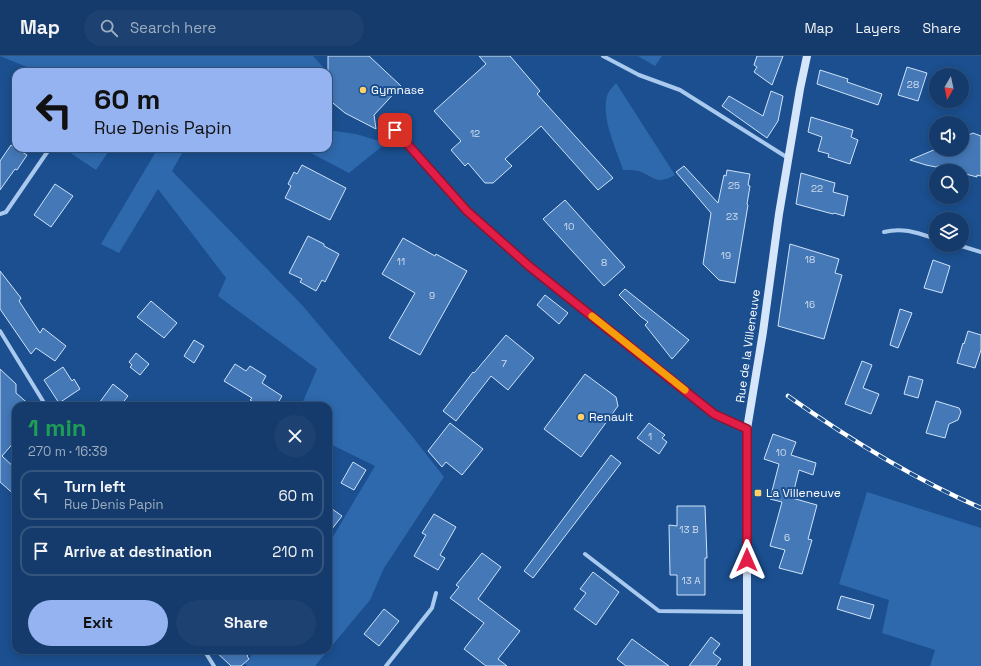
<!DOCTYPE html>
<html lang="en">
<head>
<meta charset="utf-8">
<style>
  body { margin:0; font-family:"Space Grotesk",sans-serif; background:#1d4271; color:#f1f3f6; height:100vh; display:flex; flex-direction:column; font-size:15px; white-space:nowrap }
  * { box-sizing:border-box; margin:0 }
  p { font-size:13px; color:#9dadc1 }
  .icon { flex:none; width:22px; height:22px; fill:none; stroke:currentColor; stroke-width:2; stroke-linecap:round; stroke-linejoin:round }
  .map { position:relative; flex:1; overflow:hidden }
  .sheet { position:absolute; left:12px; top:346px; width:320px; height:252px; display:flex; flex-direction:column; background:#143b6b; border-radius:12px; box-shadow:0 2px 10px #0003,0 0 0 1px #33557e }
  .sheet>* { flex:none }
  .hud { position:absolute; left:12px; top:12px; width:320px; height:84px; border-radius:12px; box-shadow:0 2px 10px #0003,0 0 0 1px #33557e; background:#95b2f1; color:#111; overflow:hidden }
  .needle { width:26px; rotate:189deg }
  .fabs { position:absolute; left:929px; top:12px; display:grid; gap:8px }
  .fabs a { display:grid; place-items:center; width:40px; height:40px; border-radius:50%; background:#143b6b; box-shadow:0 2px 10px #0003,0 0 0 1px #33557e; font-size:20px }
  .pin { position:absolute; display:grid; place-items:center; width:34px; height:34px; color:#fff; margin:-17px; border-radius:8px; box-shadow:0 2px 6px #0006 }
  .me { position:absolute; width:44px; margin:-22px; rotate:0deg; stroke-linejoin:round; filter:drop-shadow(0 0 3px #0008) }
  .turn { display:flex; align-items:center; gap:14px; height:84px; padding:0 16px; font-size:18px }
  .turn .icon { width:52px; height:52px; stroke-width:2.5 }
  .turn b { display:block; font-size:28px; line-height:34px }
  .round { display:grid; place-items:center; flex:none; width:42px; height:42px; border-radius:21px; background:#1d4271 }
  .headline { display:flex; align-items:center; justify-content:space-between; height:68px; padding:0 16px }
  h1 { font-size:24px; font-weight:800; line-height:30px; color:#1e9e55 }
  .action { display:flex; gap:8px; margin-top:auto; padding:8px 16px }
  .action a { flex:1; height:46px; border-radius:24px; background:#95b2f1; color:#111; font-size:16px; font-weight:800; line-height:46px; text-align:center }
  .action a+a { background:#1d4271; color:#f1f3f6 }
  ul { padding:0; list-style:none }
  li { display:flex; align-items:center; gap:12px; height:50px; margin:0 8px 6px; padding:0 8px; border:2px solid #33557e; border-radius:12px }
  li div { flex:1 }
  li b { display:block; font-size:15px }
  li em { font-style:normal }
  header { display:flex; align-items:center; gap:24px; box-sizing:border-box; height:56px; padding:0 20px; background:#143b6b; border-bottom:1px solid #33557e }
  header strong { font-size:19px }
  nav { display:flex; gap:22px; margin-inline-start:auto; font-size:14px }
  .search { width:280px; height:36px; background:#1d4271; display:flex; align-items:center; gap:10px; box-sizing:border-box; padding:0 14px; border-radius:22px; color:#9dadc1; font-size:15px }
  .map>svg:first-child { display:block }
</style>
</head>
<body>
<header>
<strong>Map</strong>
<div class="search"><svg class="icon" aria-label="search" viewBox="0 0 24 24"><circle cx="10" cy="10" r="6"/><path d="M15 15l6 6"/></svg>Search here</div>
<nav><a>Map</a><a>Layers</a><a>Share</a></nav>
</header>
<div class="map">
<svg width="981" height="610" viewBox="0 0 981 610">
  <rect width="100%" height="100%" fill="#1b4f8f"/>
  <path fill="#2e69ad" d="M0 0H313L323 11 320 16H39Z
    M638 0H662L655 10Z
    M616 27 675 119C656 129 656 122 639 115 635 114 628 114 623 114 616 92 601 63 607 40 608 35 613 31 616 27Z
    M328 74 356 78 386 87 349 117 301 92H328Z
    M63 92H111L96 114Z
    M158 92H185L172 115 303 250 408 375 444 421 384 512 370 544 315 610H247L245 607 256 594H328V489L375 410 328 387V350H301L317 313 218 240 226 222 158 133 119 197 101 188Z
    M867 436 981 472V610H930L935 594 882 577 889 544 839 528Z"/>
  <path fill="#4478b7" stroke="#cfe3fa" d="M328 0H369L401 30 374 59 376 73 345 57 328 43Z
    M479 0H510L540 35 537 38 613 122 598 134 541 70 505 103 512 110 493 127H485L468 107 465 110 451 94 461 85 434 55 486 8Z
    M757 0H783L772 29 754 16 757 11 754 9Z
    M907 11 927 17 918 45 898 39Z
    M820 14 848 23 847 26 882 38 878 49 817 28Z
    M771 35 783 40 778 65 767 82 722 50 729 40 763 60Z
    M811 61 853 74 851 81 858 84 850 108 828 101 829 98 818 95 822 81 808 76Z
    M973 77 981 80V120L977 119V121L962 117V115H956L938 110 936 111 926 109 910 104 936 93H962V82Z
    M11 89 27 99 17 114 15 113 0 134V105Z
    M302 109 346 132 330 164 285 142 291 130 288 128 294 116 297 118Z
    M684 110 718 147 724 119 726 120 727 114 750 118 748 129 750 130 747 148 748 149 735 227 719 224 703 208 711 157 676 116Z
    M801 117 835 127 833 136 848 140 844 160 834 157 833 158 796 148Z
    M55 128 73 140 51 171 34 159Z
    M565 144 625 211 604 230 543 163Z
    M308 180 324 188V190L339 198 325 226 322 224 316 235 300 226 302 223 289 217Z
    M403 182 435 200 436 198 467 215 420 299 389 282 415 237 382 218Z
    M790 188 839 203 835 217 842 219 824 283 778 270Z
    M933 204 950 210 942 237 924 232Z
    M0 215 21 242 19 245 40 277 43 272 66 290 55 305 36 292 31 298 0 253Z
    M625 233 689 284 672 303 645 269 648 266 640 260 619 239Z
    M545 239 568 257 559 268 537 249Z
    M151 245 177 267 164 282 137 261Z
    M900 253 912 257 898 292 890 289Z
    M968 275 981 279V294L975 312 957 307 963 287 964 288Z
    M506 279 534 302 508 334 491 320 456 365 443 355 473 316 474 317Z
    M194 284 204 290 194 307 184 300Z
    M136 297 149 308 140 319 130 311 132 309 129 306Z
    M862 305 872 309 863 332 879 338 871 358 845 348Z
    M235 308 246 315 250 310 266 320 262 327 282 340 276 350H260L250 344 252 342 224 325Z
    M63 311 72 325 74 323 80 333 59 347 44 324Z
    M0 313 16 328V337L31 350H16V384L2 400 16 413V440L0 426Z
    M585 318 616 341 618 350 581 401 544 373Z
    M909 320 923 324 918 342 904 338Z
    M113 328 128 340 120 350H97Z
    M936 345 959 352 961 356 958 364 949 368 945 382 926 377Z
    M450 367 483 393 462 419 446 406 442 411 428 395Z
    M649 367 665 379 662 382 667 386 659 398 637 382Z
    M773 378 796 386 791 399 816 407 813 419 799 414 792 442 817 449 808 483 812 484 802 518 779 512 785 494 770 490 782 446 770 443 779 408 764 403Z
    M611 399 621 407 533 522 524 515Z
    M353 406 366 414 354 434 341 427Z
    M328 450 342 460 328 478Z
    M677 450H705L707 502H705V539H677V519H670L669 469 677 470Z
    M434 458 456 471 440 499 445 502 438 514 414 500 426 479 422 477Z
    M482 497 501 511 478 543 520 575 498 603 507 610H486L464 593 484 567 450 542 459 531 456 529Z
    M593 516 619 536 596 569 574 553 586 537 580 533Z
    M841 540 874 549 870 563 837 553Z
    M384 553 399 565 379 590 364 578Z
    M711 581 720 588 713 597 721 603 716 610H689Z
    M632 583 651 597 669 610H626L617 603Z
    M214 594H252L247 600 249 603 241 610H231Z"/>
  <g fill="none" stroke-linecap="round" stroke-linejoin="round">
    <path stroke="#a9c9ee" stroke-width="4" d="M603 0 639 19 680 34 788 102
      M395 74 467 155 529 210 714 358 747 373
      M0 158 6 156 50 92
      M884 176C903 171 918 177 936 183
      M958 189 981 196
      M0 275 46 350
      M585 498 659 555 747 556
      M204 594 214 610
      M386 610 432 552 436 537"/>
    <path stroke="#d6e6fa" stroke-width="8" d="M747 610V373L763 276 779 158 800 33 807 0"/>
    <defs>
      <path id="rail" d="M788 340C849 383 912 422 981 452"/>
    </defs>
    <use href="#rail" stroke="#fff" stroke-width="4.5"/>
    <use href="#rail" stroke="#1b4f8f" stroke-width="3" stroke-dasharray="9" stroke-linecap="butt"/>
  </g>
  <g fill="none" stroke-linecap="round" stroke-linejoin="round">
    <defs>
      <path id="route" d="M395 74 467 155 529 210 714 358 747 373V504"/>
    </defs>
    <use href="#route" stroke="#92132f" stroke-width="10"/>
    <use href="#route" stroke="#e11d48" stroke-width="7"/>
    <path stroke="#f59e0b" stroke-width="7" d="M592 260 685 334"/>
  </g>
  <g fill="#ffd166" stroke="#1b4f8f" stroke-width="1.5">
    <circle cx="363" cy="34" r="4"/>
    <circle cx="581" cy="361" r="4"/>
    <rect x="754" y="433" width="8" height="8" rx="2"/>
  </g>
  <g text-anchor="middle" dominant-baseline="central" stroke-width="4" stroke-linejoin="round" paint-order="stroke">
    <g font-size="10" fill="#d0dded">
      <text x="913" y="28">28</text>
      <text x="475" y="77">12</text>
      <text x="734" y="129">25</text>
      <text x="817" y="132">22</text>
      <text x="732" y="160">23</text>
      <text x="569" y="170">10</text>
      <text x="726" y="199">19</text>
      <text x="810" y="203">18</text>
      <text x="401" y="205">11</text>
      <text x="604" y="206">8</text>
      <text x="432" y="239">9</text>
      <text x="810" y="248">16</text>
      <text x="504" y="307">7</text>
      <text x="650" y="380">1</text>
      <text x="781" y="396">10</text>
      <text x="689" y="473">13 B</text>
      <text x="787" y="481">6</text>
      <text x="691" y="524">13 A</text>
    </g>
    <g font-size="12" fill="#fff" stroke="#1b4f8f" text-anchor="start">
      <text x="371" y="34">Gymnase</text>
      <text x="589" y="361">Renault</text>
      <text x="766" y="437">La Villeneuve</text>
    </g>
    <g font-size="12" fill="#fff" stroke="#1b4f8f">
      <text transform="translate(748 290) rotate(-82)">Rue de la Villeneuve</text>
    </g>
  </g>
</svg>
<div class="fabs">
<a><svg class="needle" viewBox="-14 -14 28 28"><path d="M0-13l5 13h-10z" fill="#e53935"/><path d="M0 13l5-13h-10z" fill="#9dadc1"/></svg></a>
<a><svg class="icon" aria-label="sound" viewBox="0 0 24 24"><path d="M4 9h4l5-4v14l-5-4H4zM17 9q2 3 0 6"/></svg></a>
<a><svg class="icon" aria-label="search" viewBox="0 0 24 24"><circle cx="10" cy="10" r="6"/><path d="M15 15l6 6"/></svg></a>
<a><svg class="icon" aria-label="layers" viewBox="0 0 24 24"><path d="M12 4l9 5-9 5-9-5zM3 14l9 5 9-5"/></svg></a>
</div>
<div class="pin" style="left:395px;top:74px;background:#d93025"><svg class="icon" aria-label="arrive" viewBox="0 0 24 24"><path d="M6 21V4h12l-3 4 3 4H6"/></svg></div>
<svg class="me" style="left:747px;top:504px" viewBox="-20 -20 40 40"><path d="M0-17L14 15 0 8-14 15z" fill="#e11d48" stroke="#fff" stroke-width="4"/></svg>
<div class="hud">
<div class="turn"><svg class="icon" aria-label="left" viewBox="0 0 24 24"><path d="M17 20v-9H6M10 6l-5 5 5 5"/></svg><div><b>60 m</b>Rue Denis Papin</div></div>
</div>
<section class="sheet">
<div class="headline"><div><h1>1 min</h1><p>270 m · 16:39</p></div><a class="round"><svg class="icon" aria-label="close" viewBox="0 0 24 24"><path d="M6 6l12 12M18 6L6 18"/></svg></a></div>
<ul>
<li><svg class="icon" aria-label="left" viewBox="0 0 24 24"><path d="M17 20v-9H6M10 6l-5 5 5 5"/></svg><div><b>Turn left</b><p>Rue Denis Papin</p></div><em>60 m</em></li>
<li><svg class="icon" aria-label="arrive" viewBox="0 0 24 24"><path d="M6 21V4h12l-3 4 3 4H6"/></svg><div><b>Arrive at destination</b></div><em>210 m</em></li>
</ul>
<div class="action"><a>Exit</a><a>Share</a></div>
</section>
</div>
</body>
</html>
